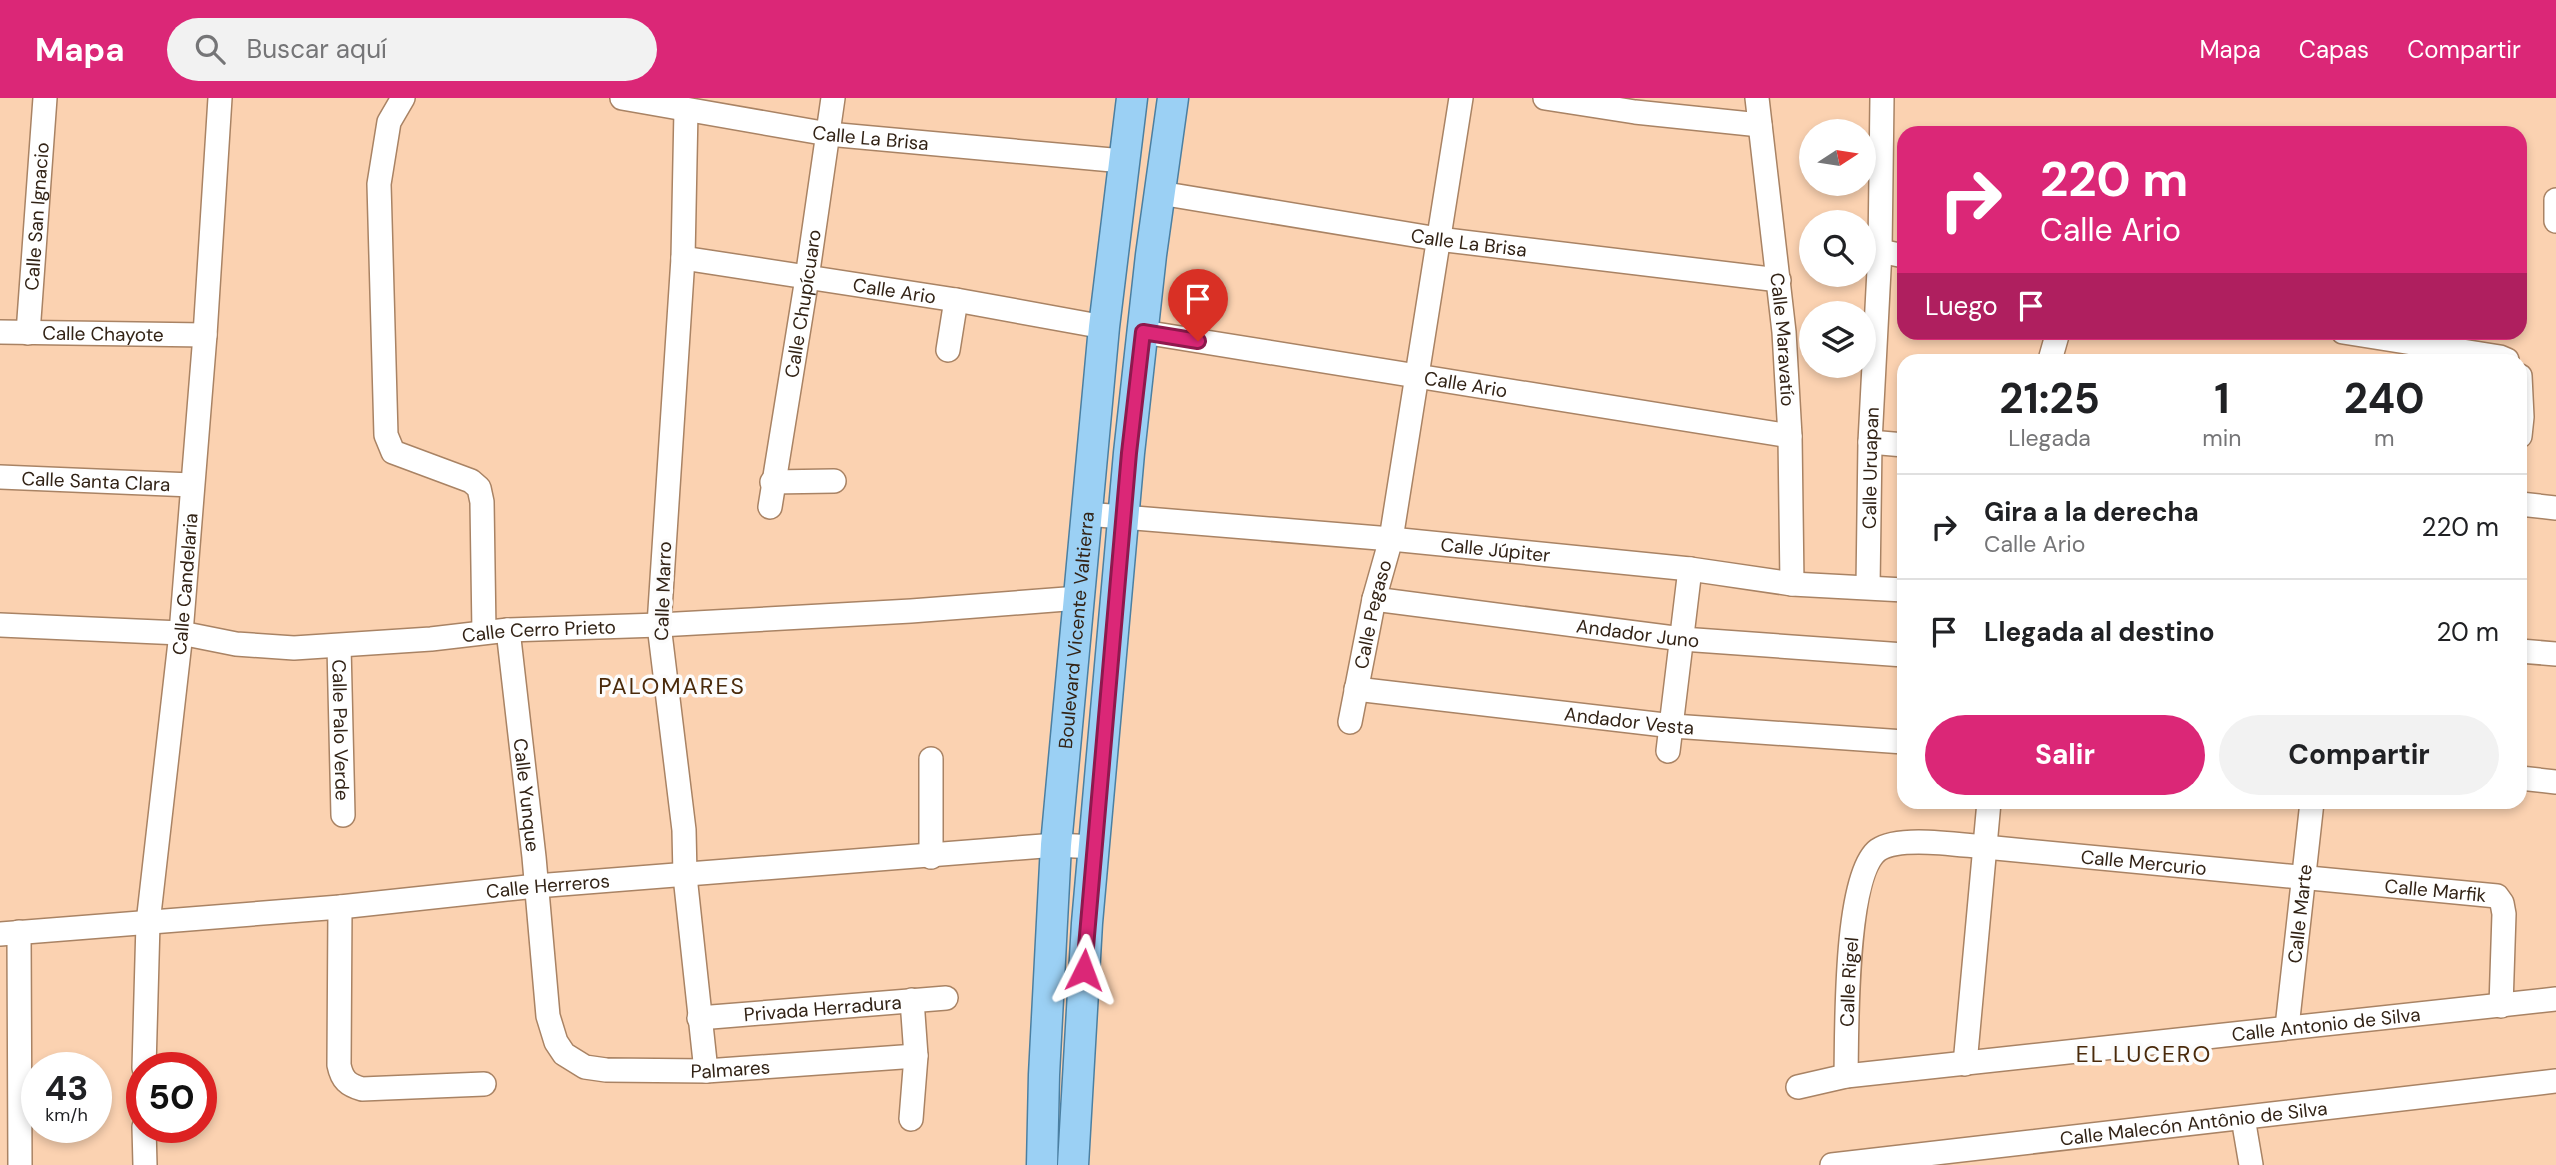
<!DOCTYPE html>
<html lang="es">
<head>
<meta charset="utf-8">
<style>
  body { margin:0; font-family:"DM Sans",sans-serif; background:#f2f2f2; color:#202124; height:100vh; display:flex; flex-direction:column; font-size:26px; white-space:nowrap }
  * { box-sizing:border-box; margin:0 }
  p { font-size:23px; color:#757577 }
  .icon { flex:none; width:38px; height:38px; fill:none; stroke:currentColor; stroke-width:2; stroke-linecap:round; stroke-linejoin:round }
  .map { position:relative; flex:1; overflow:hidden }
  .sheet { position:absolute; left:1897px; top:256px; width:630px; height:455px; display:flex; flex-direction:column; background:#fff; border-radius:21px; box-shadow:0 4px 10px #0003 }
  .sheet>* { flex:none }
  .hud { position:absolute; left:1897px; top:28px; width:630px; height:214px; border-radius:21px; box-shadow:0 4px 10px #0003; background:#db2777; color:#fff; overflow:hidden }
  .needle { width:46px; rotate:78deg }
  .controls { position:absolute; left:1799px; top:21px; display:grid; gap:14px }
  .controls a { display:grid; place-items:center; width:77px; height:77px; border-radius:50%; background:#fff; box-shadow:0 4px 10px #0003; font-size:35px }
  .speed { position:absolute; left:21px; top:954px; display:flex; gap:14px; font-size:35px; font-weight:700; text-align:center }
  .speed>* { display:grid; place-content:center; width:91px; height:91px; border-radius:50%; background:#fff; box-shadow:0 4px 10px #0003; line-height:1 }
  .speed small { font-size:18px; font-weight:400 }
  .speed .limit { border:10px solid #d22; background:#fff; color:#111 }
  .pin { position:absolute; display:grid; place-items:center; width:60px; height:60px; color:#fff; margin:-72px -30px; border-radius:50% 50% 50% 0; rotate:-45deg; box-shadow:0 0 7px #0007 }
  .pin .icon { rotate:45deg }
  .me { position:absolute; width:77px; margin:-38px; rotate:3deg; stroke-linejoin:round; filter:drop-shadow(0 0 5px #0008) }
  .turn { display:flex; align-items:center; gap:24px; height:147px; padding:0 28px; font-size:32px }
  .turn .icon { width:91px; height:91px; stroke-width:2.5 }
  .turn b { display:block; font-size:49px; line-height:60px }
  .then { display:flex; align-items:center; height:66px; padding:0 28px; background:#0003; gap:14px; font-size:26px }
  .eta { display:flex; justify-content:space-evenly; align-items:center; height:119px; text-align:center }
  .eta b { font-size:42px; font-weight:700; line-height:49px }
  .action { display:flex; gap:14px; margin-top:auto; padding:14px 28px }
  .action a { flex:1; height:80px; border-radius:42px; background:#db2777; color:#fff; font-size:28px; font-weight:700; line-height:80px; text-align:center }
  .action a+a { background:#f2f2f2; color:#202124 }
  ul { padding:0; list-style:none }
  li { display:flex; align-items:center; gap:21px; height:105px; padding:0 28px; border-top:2px solid #e0e0e0 }
  li div { flex:1 }
  li b { display:block; font-size:26px }
  li em { font-style:normal }
  header { display:flex; align-items:center; gap:42px; box-sizing:border-box; height:98px; padding:0 35px; background:#db2777; color:#fff }
  header strong { font-size:33px }
  nav { display:flex; gap:38px; margin-inline-start:auto; font-size:24px }
  .search { width:490px; height:63px; background:#f2f2f2; display:flex; align-items:center; gap:18px; box-sizing:border-box; padding:0 24px; border-radius:38px; color:#757577; font-size:26px }
  .map>svg:first-child { display:block }
</style>
</head>
<body>
<header>
<strong>Mapa</strong>
<div class="search"><svg class="icon" aria-label="search" viewBox="0 0 24 24"><circle cx="10" cy="10" r="6"/><path d="M15 15l6 6"/></svg>Buscar aquí</div>
<nav><a>Mapa</a><a>Capas</a><a>Compartir</a></nav>
</header>
<div class="map">
<svg width="2556" height="1067" viewBox="0 0 2556 1067">
  <rect width="100%" height="100%" fill="#fbd2b1"/>
  <g fill="none" stroke-linecap="round" stroke-linejoin="round">
    <defs>
      <g id="minor">
        <path d="M403 0 389 24 379 86 386 337 393 354 471 383 479 390 482 404 484 534"/>
        <path id="s1" d="M622 0 828 36 1123 63"/>
        <path d="M1545 0 1635 14 1760 27"/>
        <path id="s2" d="M1757 0 1784 234 1790 338 1792 486"/>
        <path d="M686 12 683 160 659 527 684 732 685 778 706 973"/>
        <path id="s3" d="M1160 95 1438 141 1779 182"/>
        <path d="M2556 102V123"/>
        <path d="M1880 153 1904 158"/>
        <path id="s4" d="M683 160 956 202 1104 229"/>
        <path id="s5" d="M0 234 205 237"/>
        <path id="s6" d="M1143 234 1790 338"/>
        <path d="M2343 234 2500 259 2507 262"/>
        <path id="s7" d="M28 235 45 0"/>
        <path d="M948 252 956 202"/>
        <path d="M2050 262 2058 234"/>
        <path d="M2520 278 2522 319 2520 338"/>
        <path d="M1870 344 1904 347"/>
        <path id="s8" d="M0 379 192 387"/>
        <path d="M772 384 834 383"/>
        <path d="M2520 406 2556 410"/>
        <path id="s9" d="M770 409 807 180 833 0"/>
        <path id="s10" d="M1086 416 1391 441 1690 471 1792 486 1904 492"/>
        <path id="s11" d="M1868 489 1870 344 1880 153 1882 0"/>
        <path id="s12" d="M1374 501 1682 541 1904 557"/>
        <path id="s13" d="M0 527 181 535 236 546 294 550 431 541 508 532 659 527 911 513 1079 500"/>
        <path id="s14" d="M508 532 534 759 548 918 556 944 564 956 585 969 606 972 706 973 916 958"/>
        <path id="s15" d="M339 548 343 717"/>
        <path d="M2520 553 2556 556"/>
        <path id="s16" d="M1356 591 1673 628 1904 644"/>
        <path id="s17" d="M1350 624 1374 501 1391 441 1461 0"/>
        <path d="M1668 653 1690 471"/>
        <path d="M931 661V759"/>
        <path d="M2520 680 2556 684"/>
        <path d="M340 809 339 967C342 982 348 987 362 991L484 986"/>
        <path d="M19 834 20 1067"/>
        <path id="s18" d="M0 836 340 809 536 788 1056 747 1095 749"/>
        <path id="s19" d="M699 920 946 900"/>
        <path id="s20" d="M2287 929 2312 704"/>
        <path d="M1965 966 1989 704"/>
        <path id="s21" d="M144 970 148 825 181 535 205 237 220 0"/>
        <path id="s22" d="M1846 978C1847 936 1844 777 1878 752 1899 737 1959 747 1985 749L2497 798 2502 805 2504 816 2501 908"/>
        <path id="s23" d="M1798 989 1846 978 2556 901"/>
        <path d="M2243 1020 2251 1067"/>
        <path d="M911 1021 916 958 912 902"/>
        <path d="M144 1029 145 1067"/>
        <path id="s24" d="M1832 1067 2556 983"/>
      </g>
      <g id="major">
        <path id="s25" d="M1042 1067 1044 977 1056 747 1104 229 1132 0"/>
        <path d="M1073 1067 1087 825 1129 355 1151 157 1173 0"/>
      </g>
    </defs>
    <use href="#minor" stroke="#a98364" stroke-width="26"/>
    <use href="#major" stroke="#4b7fa1" stroke-width="33"/>
    <use href="#minor" stroke="#fff" stroke-width="23"/>
    <use href="#major" stroke="#9bd0f4" stroke-width="30"/>
  </g>
  <g fill="none" stroke-linecap="round" stroke-linejoin="round">
    <defs>
      <path id="route" d="M1084 872 1129 355 1143 234 1198 243"/>
    </defs>
    <use href="#route" stroke="#8e194d" stroke-width="18"/>
    <use href="#route" stroke="#db2777" stroke-width="12"/>
  </g>
  <g text-anchor="middle" dominant-baseline="central" stroke-width="7" stroke-linejoin="round" paint-order="stroke">
    <g font-size="19" fill="#322316" stroke="#fcfcfc">
      <text stroke="none"><textPath href="#s1" startOffset="252">Calle La Brisa</textPath></text>
      <text stroke="none"><textPath href="#s7" startOffset="117">Calle San Ignacio</textPath></text>
      <text stroke="none"><textPath href="#s3" startOffset="313">Calle La Brisa</textPath></text>
      <text stroke="none"><textPath href="#s4" startOffset="214">Calle Ario</textPath></text>
      <text stroke="none"><textPath href="#s9" startOffset="206">Calle Chupícuaro</textPath></text>
      <text stroke="none"><textPath href="#s5" startOffset="103">Calle Chayote</textPath></text>
      <text stroke="none"><textPath href="#s2" startOffset="243">Calle Maravatío</textPath></text>
      <text stroke="none"><textPath href="#s6" startOffset="327">Calle Ario</textPath></text>
      <text stroke="none"><textPath href="#s11" startOffset="119">Calle Uruapan</textPath></text>
      <text stroke="none"><textPath href="#s8" startOffset="96">Calle Santa Clara</textPath></text>
      <text stroke="none"><textPath href="#s10" startOffset="411">Calle Júpiter</textPath></text>
      <text stroke="none"><textPath href="#s21" startOffset="486">Calle Candelaria</textPath></text>
      <text transform="translate(663 493) rotate(-88)">Calle Marro</text>
      <text stroke="none"><textPath href="#s17" startOffset="110">Calle Pegaso</textPath></text>
      <text stroke="none"><textPath href="#s13" startOffset="541">Calle Cerro Prieto</textPath></text>
      <text stroke="none"><textPath href="#s25" startOffset="536">Boulevard Vicente Valtierra</textPath></text>
      <text stroke="none"><textPath href="#s12" startOffset="266">Andador Juno</textPath></text>
      <text stroke="none"><textPath href="#s16" startOffset="275">Andador Vesta</textPath></text>
      <text stroke="none"><textPath href="#s15" startOffset="84">Calle Palo Verde</textPath></text>
      <text stroke="none"><textPath href="#s14" startOffset="166">Calle Yunque</textPath></text>
      <text stroke="none"><textPath href="#s22" startOffset="500">Calle Mercurio</textPath></text>
      <text stroke="none"><textPath href="#s18" startOffset="550">Calle Herreros</textPath></text>
      <text stroke="none"><textPath href="#s22" startOffset="793">Calle Marfik</textPath></text>
      <text stroke="none"><textPath href="#s20" startOffset="114">Calle Marte</textPath></text>
      <text stroke="none"><textPath href="#s22" startOffset="94">Calle Rigel</textPath></text>
      <text stroke="none"><textPath href="#s19" startOffset="124">Privada Herradura</textPath></text>
      <text stroke="none"><textPath href="#s23" startOffset="532">Calle Antonio de Silva</textPath></text>
      <text stroke="none"><textPath href="#s14" startOffset="600">Palmares</textPath></text>
      <text stroke="none"><textPath href="#s24" startOffset="364">Calle Malecón Antônio de Silva</textPath></text>
    </g>
    <g font-size="23" letter-spacing="2" fill="#4a2a0b" stroke="#fcfcfc">
      <text x="672" y="588">PALOMARES</text>
      <text x="2144" y="956">EL LUCERO</text>
    </g>
  </g>
</svg>
<div class="controls">
<a><svg class="needle" viewBox="-14 -14 28 28"><path d="M0-13l5 13h-10z" fill="#e53935"/><path d="M0 13l5-13h-10z" fill="#757577"/></svg></a>
<a><svg class="icon" aria-label="search" viewBox="0 0 24 24"><circle cx="10" cy="10" r="6"/><path d="M15 15l6 6"/></svg></a>
<a><svg class="icon" aria-label="layers" viewBox="0 0 24 24"><path d="M12 4l9 5-9 5-9-5zM3 14l9 5 9-5"/></svg></a>
</div>
<div class="speed"><div>43<small>km/h</small></div><div class="limit">50</div></div>
<div class="pin" style="left:1198px;top:243px;background:#d93025"><svg class="icon" aria-label="arrive" viewBox="0 0 24 24"><path d="M6 21V4h12l-3 4 3 4H6"/></svg></div>
<svg class="me" style="left:1084px;top:872px" viewBox="-20 -20 40 40"><path d="M0-17L14 15 0 8-14 15z" fill="#db2777" stroke="#fff" stroke-width="4"/></svg>
<div class="hud">
<div class="turn"><svg class="icon" aria-label="right" viewBox="0 0 24 24"><path d="M7 20v-9h11M14 6l5 5-5 5"/></svg><div><b>220 m</b>Calle Ario</div></div>
<div class="then">Luego<svg class="icon" aria-label="arrive" viewBox="0 0 24 24"><path d="M6 21V4h12l-3 4 3 4H6"/></svg></div>
</div>
<section class="sheet">
<div class="eta">
<div><b>21:25</b><p>Llegada</p></div>
<div><b>1</b><p>min</p></div>
<div><b>240</b><p>m</p></div>
</div>
<ul>
<li><svg class="icon" aria-label="right" viewBox="0 0 24 24"><path d="M7 20v-9h11M14 6l5 5-5 5"/></svg><div><b>Gira a la derecha</b><p>Calle Ario</p></div><em>220 m</em></li>
<li><svg class="icon" aria-label="arrive" viewBox="0 0 24 24"><path d="M6 21V4h12l-3 4 3 4H6"/></svg><div><b>Llegada al destino</b></div><em>20 m</em></li>
</ul>
<div class="action"><a>Salir</a><a>Compartir</a></div>
</section>
</div>
</body>
</html>
